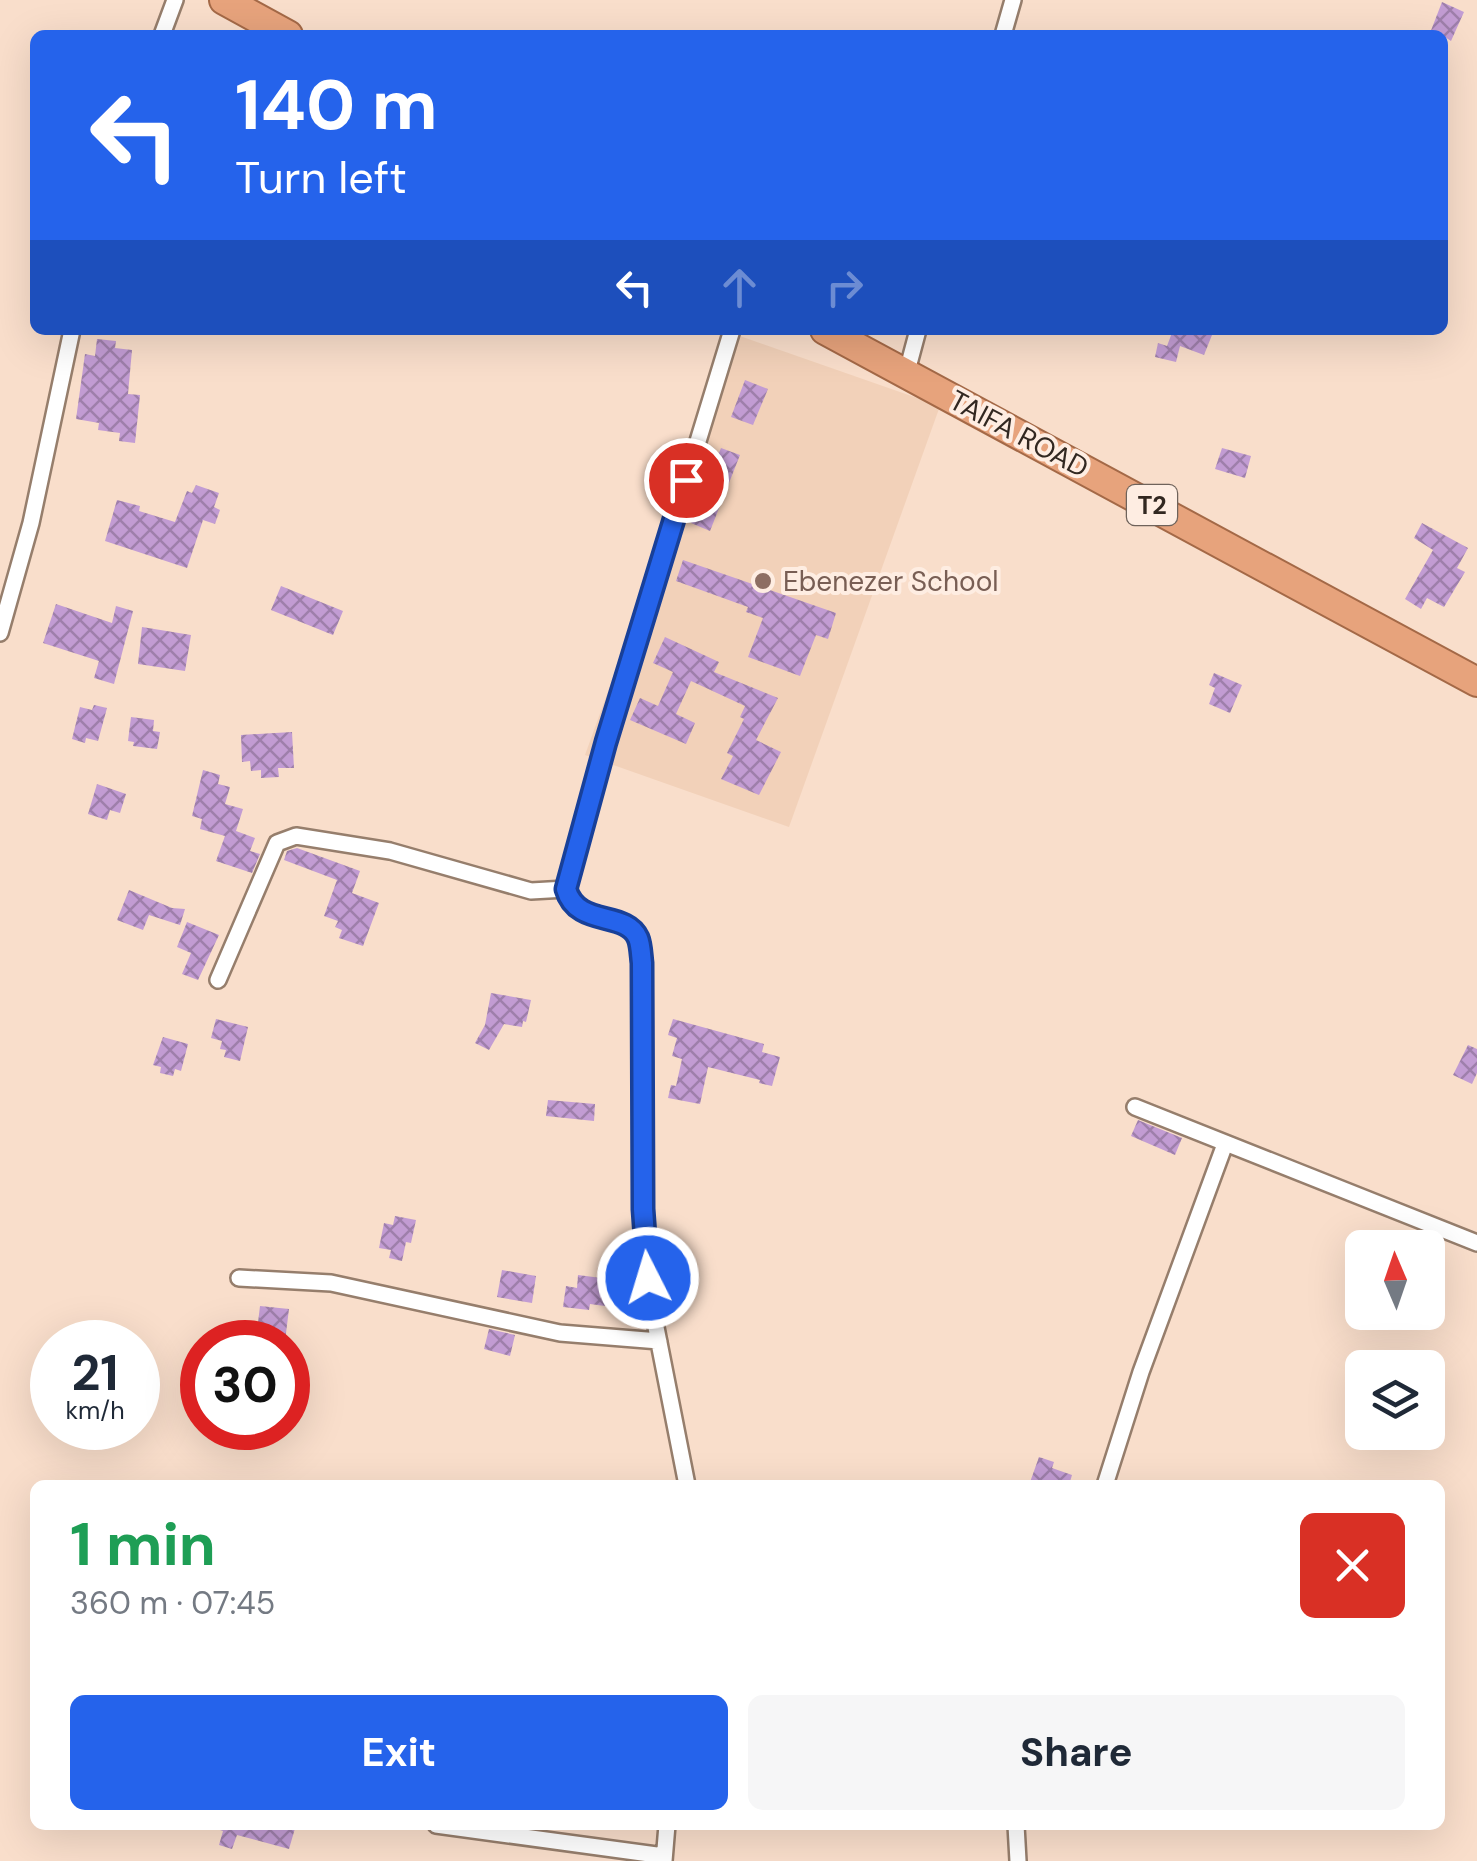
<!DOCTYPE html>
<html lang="en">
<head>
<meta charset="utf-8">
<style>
  body { margin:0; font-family:"DM Sans",sans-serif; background:#f6f6f7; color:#1f2937; height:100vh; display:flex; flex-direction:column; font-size:38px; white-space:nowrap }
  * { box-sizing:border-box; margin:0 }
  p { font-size:32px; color:#747a83 }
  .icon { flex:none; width:55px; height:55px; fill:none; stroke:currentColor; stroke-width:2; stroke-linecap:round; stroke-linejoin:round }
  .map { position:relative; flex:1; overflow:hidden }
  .details { position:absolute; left:30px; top:1480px; width:1415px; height:350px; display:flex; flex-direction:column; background:#fff; border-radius:15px; box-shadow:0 10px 40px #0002 }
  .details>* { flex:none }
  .guide { position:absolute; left:30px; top:30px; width:1418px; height:305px; border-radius:15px; box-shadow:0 10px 40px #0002; background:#2563eb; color:#fff; overflow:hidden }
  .needle { width:65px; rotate:358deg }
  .fabs { position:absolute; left:1345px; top:1230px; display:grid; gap:20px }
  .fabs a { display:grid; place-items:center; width:100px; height:100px; border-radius:15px; background:#fff; box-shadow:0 10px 40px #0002; font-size:50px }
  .speed { position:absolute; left:30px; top:1320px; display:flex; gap:20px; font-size:50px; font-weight:700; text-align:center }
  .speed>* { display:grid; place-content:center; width:130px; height:130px; border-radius:50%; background:#fff; box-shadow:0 10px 40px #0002; line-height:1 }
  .speed small { font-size:25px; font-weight:400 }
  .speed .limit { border:15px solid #d22; background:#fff; color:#111 }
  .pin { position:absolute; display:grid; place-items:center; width:85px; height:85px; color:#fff; margin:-42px; border:5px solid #fff; border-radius:50%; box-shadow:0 2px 10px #0007 }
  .me { position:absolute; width:110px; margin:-55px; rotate:355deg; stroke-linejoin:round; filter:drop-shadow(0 0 8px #0008) }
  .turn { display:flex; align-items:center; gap:35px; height:210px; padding:0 40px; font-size:45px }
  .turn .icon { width:130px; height:130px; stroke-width:2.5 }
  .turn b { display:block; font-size:70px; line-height:85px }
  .lanes { display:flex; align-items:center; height:95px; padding:0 40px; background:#0003; justify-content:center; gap:50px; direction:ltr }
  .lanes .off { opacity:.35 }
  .round { display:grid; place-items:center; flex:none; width:105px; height:105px; border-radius:15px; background:#f6f6f7 }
  .summary { display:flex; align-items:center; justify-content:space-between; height:170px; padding:0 40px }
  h1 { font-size:60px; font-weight:700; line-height:75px; color:#1e9e55 }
  .cta { display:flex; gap:20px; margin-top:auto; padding:20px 40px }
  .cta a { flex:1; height:115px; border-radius:15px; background:#2563eb; color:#fff; font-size:40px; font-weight:700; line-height:115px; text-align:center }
  .cta a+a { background:#f6f6f7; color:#1f2937 }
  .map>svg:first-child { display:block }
</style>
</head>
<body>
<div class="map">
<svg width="1477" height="1861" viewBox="0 0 1477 1861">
  <defs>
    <pattern id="building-cross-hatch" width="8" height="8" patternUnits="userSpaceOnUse" patternTransform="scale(2.5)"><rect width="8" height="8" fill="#c29cd3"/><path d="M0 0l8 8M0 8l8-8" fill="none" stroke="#9e7fab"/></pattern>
  </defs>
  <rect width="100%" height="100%" fill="#f9decb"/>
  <path fill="#f2d1b9" d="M737 335 940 406 789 827 585 755Z"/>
  <path fill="url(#building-cross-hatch)" d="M1442 2 1464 12 1451 41 1442 35 1430 33Z
    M1173 330H1214L1204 355 1180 346 1176 362 1155 357 1158 343 1167 346Z
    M97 339 116 341 115 348 132 350 128 394 140 395 135 443 119 441 120 433 98 430 99 423 76 419 85 354 95 356Z
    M745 380 768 389 753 425 731 417Z
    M721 448 740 455 710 531 691 523Z
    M1222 448 1251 456 1245 478 1215 469Z
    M196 485 219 493 214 507 220 510 215 524 203 520 187 568 105 541 117 500 140 506 139 511 175 522 187 491 192 493Z
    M1422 523 1468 548 1457 568 1465 572 1444 607 1427 598 1421 609 1405 599 1433 550 1414 538Z
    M683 560 836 613 828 639 816 635 800 676 748 657 763 618 746 612 748 607 676 581Z
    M281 586 343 611 333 635 271 610Z
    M56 604 112 623 116 606 133 611 114 684 94 678 99 661 43 643Z
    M142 627 191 635 185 671 138 664Z
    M665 637 719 662 714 672 778 698 756 740 781 752 759 795 721 779 733 756 727 753 744 719 740 717 745 706 691 681 676 714 695 723 686 744 630 720 640 698 658 706 673 672 653 663Z
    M1214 673 1242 685 1230 713 1209 704 1215 688 1209 685Z
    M94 705 107 708 98 741 86 738 85 743 72 739 80 707 92 710Z
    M131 717 154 720 153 731 160 732 157 749 133 746 134 742 128 741Z
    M292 732 294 768H278L279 777 261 778V770L251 771 250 761 242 762 241 735Z
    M203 770 220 775 218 784 230 787 225 804 243 809 236 831 255 838 250 851 260 854 252 873 216 861 225 836 200 829 202 819 192 816Z
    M97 784 126 794 120 813 110 810 107 820 88 814Z
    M297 848 360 871 352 893 379 903 363 946 339 938 342 930 335 927 338 921 324 916 337 880 284 860 287 851Z
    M129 890 172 908 185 909 180 925 149 915 143 930 117 920Z
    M187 922 219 935 198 980 182 974 191 953 177 947Z
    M491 993 531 1000 526 1022 523 1021 522 1027 504 1024 489 1050 475 1043 485 1025Z
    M216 1019 248 1027 240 1061 224 1057 226 1050 220 1049 222 1041 211 1038Z
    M673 1019 764 1044 762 1052 780 1057 772 1086 759 1083 760 1080 708 1067 700 1104 668 1098 671 1085 676 1086 682 1059 672 1056 677 1038 668 1035Z
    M163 1037 188 1044 181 1071 175 1069 173 1076 160 1073 161 1067 153 1065Z
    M1468 1045 1477 1049V1073L1472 1084 1453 1075Z
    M548 1100 595 1104 594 1121 546 1116Z
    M1138 1120 1182 1138 1175 1155 1131 1136Z
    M395 1216 416 1220 411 1243 406 1242 402 1261 389 1258 391 1250 379 1248 384 1223 393 1225Z
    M502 1270 536 1276 532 1303 497 1297Z
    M578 1275 609 1279 605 1306 590 1304 589 1310 563 1307 566 1286 577 1288Z
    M260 1306 289 1309 285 1341 262 1342V1340L256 1339Z
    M489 1329 515 1335 510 1356 484 1349Z
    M1039 1457 1054 1462 1052 1468 1072 1475 1069 1485H1029Z
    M215 1825H296L289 1849 237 1835 232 1849 219 1845 223 1831 214 1828Z"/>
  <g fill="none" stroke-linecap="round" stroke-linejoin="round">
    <defs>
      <path id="minor" d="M162 35 175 0
        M1003 35 1013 0
        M906 375 918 330
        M0 633 31 523 72 330
        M218 980 277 843 296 836 390 851 531 891 566 889
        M1135 1107 1477 1243
        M239 1278 331 1283 560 1333 659 1341
        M687 1485 652 1307 644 1241 642 963C641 956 641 945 638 938 626 910 576 928 566 889L606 742 732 330
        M1105 1485 1141 1372 1225 1144
        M436 1825 664 1856
        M1016 1825 1018 1861
        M664 1861 667 1825"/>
      <path id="trunk" d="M224 0 288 35
        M825 330 1477 682"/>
    </defs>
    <use href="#minor" stroke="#967e6c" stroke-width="20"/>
    <use href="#trunk" stroke="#a46947" stroke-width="32"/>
    <use href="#minor" stroke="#fff" stroke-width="15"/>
    <use href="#trunk" stroke="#e7a37c" stroke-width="28"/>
  </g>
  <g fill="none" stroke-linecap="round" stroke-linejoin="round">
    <defs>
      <path id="route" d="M648 1278 643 1209 642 963C641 956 641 945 638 938 626 910 577 928 566 889L606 742 686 480"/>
    </defs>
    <use href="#route" stroke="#184099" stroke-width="25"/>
    <use href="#route" stroke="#2563eb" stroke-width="18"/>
  </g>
  <circle fill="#8d6e63" stroke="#feede2" stroke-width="4" cx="763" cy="581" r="10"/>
  <g text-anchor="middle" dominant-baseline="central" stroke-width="8" stroke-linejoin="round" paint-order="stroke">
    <rect fill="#feede2" stroke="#6f635b" stroke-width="2.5" x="1127" y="485" width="50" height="40" rx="8"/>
    <g font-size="25" font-weight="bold" fill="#322821">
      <text x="1152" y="505">T2</text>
    </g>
    <g font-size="28" fill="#322821" stroke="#feede2">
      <text transform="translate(1019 434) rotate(28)">TAIFA ROAD</text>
    </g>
    <g font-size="28" fill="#785e54" stroke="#feede2" text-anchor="start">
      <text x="783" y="581">Ebenezer School</text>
    </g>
  </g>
</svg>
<div class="fabs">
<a><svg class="needle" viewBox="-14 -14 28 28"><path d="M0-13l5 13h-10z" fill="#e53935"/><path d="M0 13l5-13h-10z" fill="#747a83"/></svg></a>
<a><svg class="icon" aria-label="layers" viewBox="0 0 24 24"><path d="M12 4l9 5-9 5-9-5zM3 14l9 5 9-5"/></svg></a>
</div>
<div class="speed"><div>21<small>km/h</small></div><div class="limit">30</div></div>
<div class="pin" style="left:686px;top:480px;background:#d93025"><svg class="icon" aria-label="arrive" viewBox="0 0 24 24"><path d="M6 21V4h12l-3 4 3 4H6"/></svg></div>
<svg class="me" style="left:648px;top:1278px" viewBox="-20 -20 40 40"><circle r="17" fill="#2563eb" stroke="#fff" stroke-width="3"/><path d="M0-11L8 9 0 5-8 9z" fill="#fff"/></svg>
<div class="guide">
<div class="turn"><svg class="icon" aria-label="left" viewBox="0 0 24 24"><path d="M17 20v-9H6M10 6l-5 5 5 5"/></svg><div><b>140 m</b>Turn left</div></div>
<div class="lanes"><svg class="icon" aria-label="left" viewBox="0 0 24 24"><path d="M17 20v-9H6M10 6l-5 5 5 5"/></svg><svg class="icon off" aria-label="ahead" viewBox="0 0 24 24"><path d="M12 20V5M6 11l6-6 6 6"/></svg><svg class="icon off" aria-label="right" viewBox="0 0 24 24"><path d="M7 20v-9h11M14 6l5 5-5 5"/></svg></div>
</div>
<section class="details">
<div class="summary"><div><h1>1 min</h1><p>360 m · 07:45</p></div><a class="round" style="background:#d93025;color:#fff"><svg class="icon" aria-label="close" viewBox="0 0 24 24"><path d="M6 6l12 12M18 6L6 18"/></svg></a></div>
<div class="cta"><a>Exit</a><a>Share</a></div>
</section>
</div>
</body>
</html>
